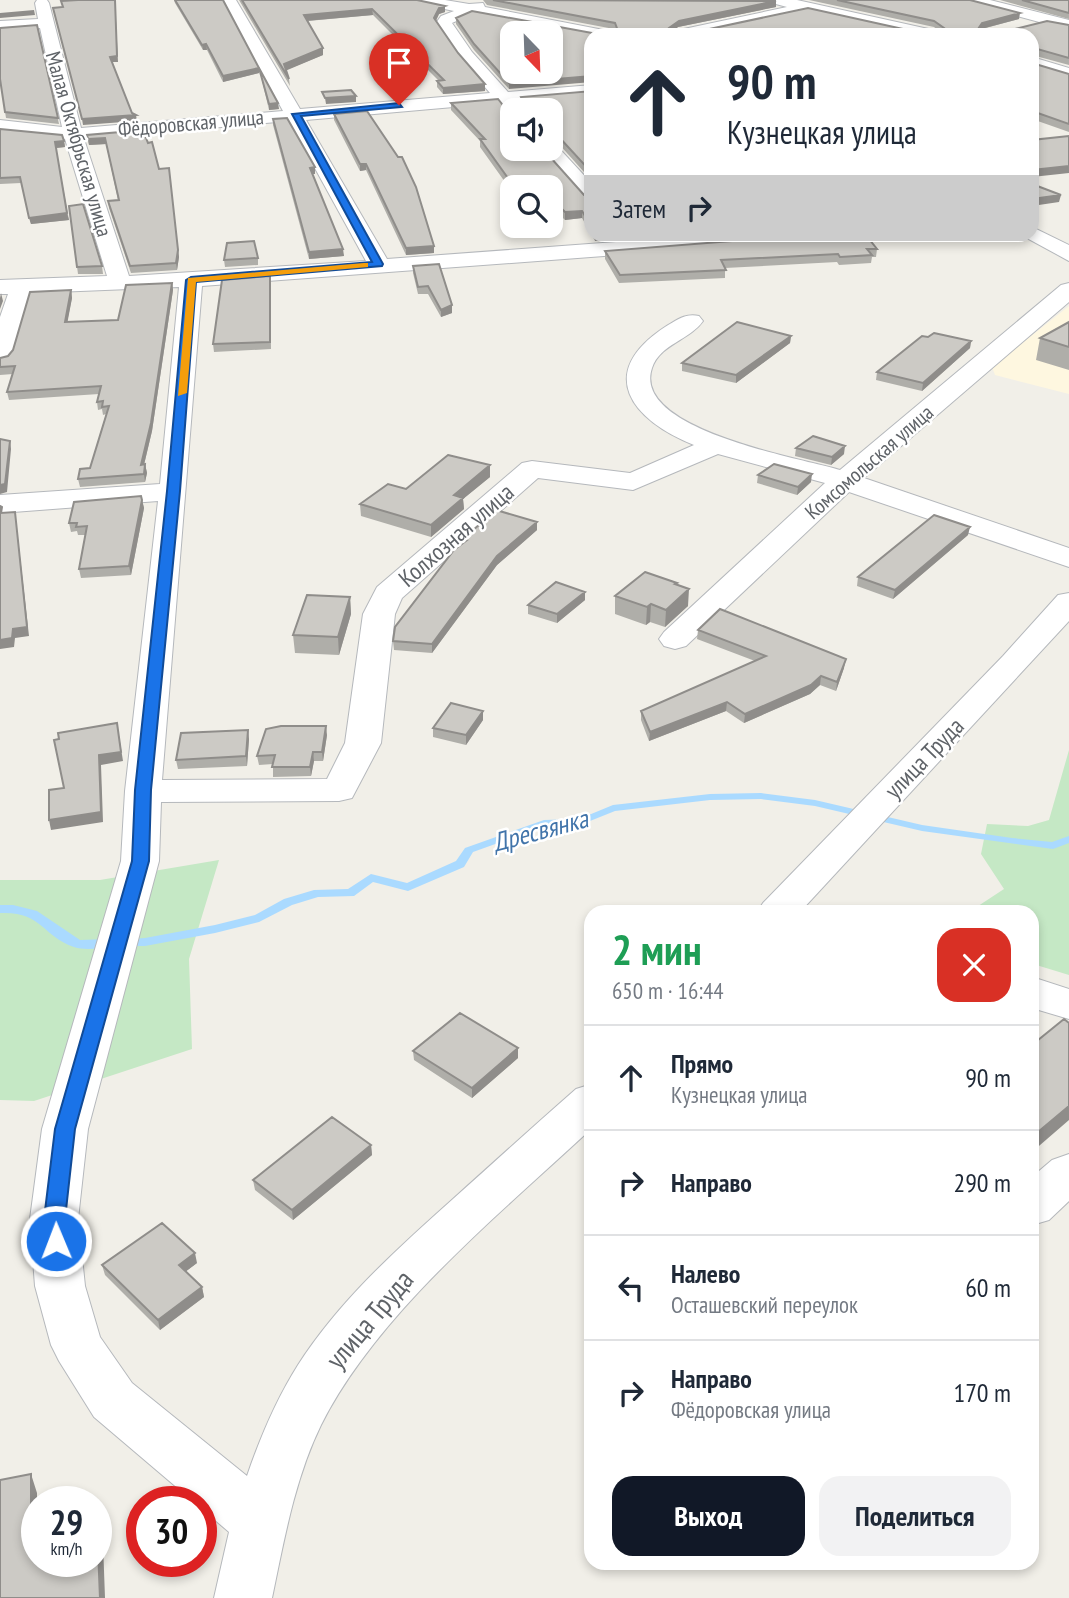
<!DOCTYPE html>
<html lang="ru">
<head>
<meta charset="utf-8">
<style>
  body { margin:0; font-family:"PT Sans Narrow",sans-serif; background:#f2f2f3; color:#1f2937; height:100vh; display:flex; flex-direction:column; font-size:26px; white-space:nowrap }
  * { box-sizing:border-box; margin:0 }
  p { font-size:23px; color:#747a83 }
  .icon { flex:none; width:38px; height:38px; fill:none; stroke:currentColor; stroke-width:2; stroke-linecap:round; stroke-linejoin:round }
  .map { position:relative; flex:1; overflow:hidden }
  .side { position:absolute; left:584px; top:905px; width:455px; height:665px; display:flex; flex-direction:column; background:#fff; border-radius:21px; box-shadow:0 4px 10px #0003 }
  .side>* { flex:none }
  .banner { position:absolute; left:584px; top:28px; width:455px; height:214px; border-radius:21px; box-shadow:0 4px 10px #0003; background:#fff; color:#1f2937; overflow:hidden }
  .needle { width:46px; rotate:157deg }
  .controls { position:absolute; left:500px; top:21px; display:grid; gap:14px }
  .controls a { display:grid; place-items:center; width:63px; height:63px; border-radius:14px; background:#fff; box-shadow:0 4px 10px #0003; font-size:35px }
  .speed { position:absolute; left:21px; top:1486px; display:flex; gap:14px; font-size:35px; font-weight:700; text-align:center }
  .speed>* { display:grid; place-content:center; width:91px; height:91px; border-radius:50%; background:#fff; box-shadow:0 4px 10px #0003; line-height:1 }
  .speed small { font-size:18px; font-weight:400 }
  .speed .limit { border:10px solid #d22; background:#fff; color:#111 }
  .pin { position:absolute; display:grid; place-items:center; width:60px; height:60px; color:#fff; margin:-72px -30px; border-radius:50% 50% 50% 0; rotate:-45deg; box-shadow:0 0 7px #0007 }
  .pin .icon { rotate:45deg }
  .me { position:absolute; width:77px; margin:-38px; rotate:359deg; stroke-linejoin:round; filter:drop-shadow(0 0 5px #0008) }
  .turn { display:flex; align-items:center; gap:24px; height:147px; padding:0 28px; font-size:32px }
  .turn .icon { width:91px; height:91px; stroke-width:2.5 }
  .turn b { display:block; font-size:49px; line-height:60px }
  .then { display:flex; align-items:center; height:66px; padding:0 28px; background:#0003; gap:14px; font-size:26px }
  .round { display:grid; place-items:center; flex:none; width:74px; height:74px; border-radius:21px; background:#f2f2f3 }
  .head { display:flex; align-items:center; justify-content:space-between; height:119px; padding:0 28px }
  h1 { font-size:42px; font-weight:700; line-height:52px; color:#1e9e55 }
  .action { display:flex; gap:14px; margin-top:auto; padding:14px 28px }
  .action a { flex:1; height:80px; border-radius:21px; background:#111827; color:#fff; font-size:28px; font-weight:700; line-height:80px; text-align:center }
  .action a+a { background:#f2f2f3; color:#1f2937 }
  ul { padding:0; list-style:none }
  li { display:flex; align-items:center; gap:21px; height:105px; padding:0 28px; border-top:2px solid #e0e1e3 }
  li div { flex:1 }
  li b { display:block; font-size:26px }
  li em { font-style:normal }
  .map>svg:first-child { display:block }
</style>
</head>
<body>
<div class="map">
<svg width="1069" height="1598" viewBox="0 0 1069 1598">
  <rect width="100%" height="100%" fill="#f1efe8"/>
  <path fill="#fef7e0" d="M1069 306V394L995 375 992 367Z"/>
  <path fill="#c5e8c5" d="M1069 750V975L1033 964 1032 912H969L1004 889 981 854 987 824 1028 826 1049 820Z
    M219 860 189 959 192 1049 34 1101 0 1100V880H100Z"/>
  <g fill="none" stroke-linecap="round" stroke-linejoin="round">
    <path fill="#aadaff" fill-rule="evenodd" d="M761 793 815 800 922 825 1012 838 1052 842 1069 836V843L1053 849 922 831 815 806 761 799 710 800 615 811 580 825H549L473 852 464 867 408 891 373 882 354 896 318 897 292 905 259 922 215 933 145 946H121L119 943 121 940 145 938 215 925 255 915 284 899 314 890 348 889 371 874 407 883 456 861 465 848 544 820 579 819 613 805 710 794Z
      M0 905H13L37 911 80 940 109 939 113 940 115 943 113 946C101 948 86 951 74 947 42 936 42 911 0 913Z"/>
    <defs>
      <path id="minor" d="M37 0H47L49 3 81 128 283 111 222 0H236L300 109 490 93 460 58 436 23 441 16 454 11 416 3 414 0H445L469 4 483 3 485 7 614 32 616 35 592 37 472 14 452 23 472 52 508 92 592 85V95L516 102 523 110H513V115L508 114 499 103 306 120 387 259 724 234H828L825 238 818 240 202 286 162 780 327 779 345 743 363 614 377 587 522 463 532 461 630 473 694 445C631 420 595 373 665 327 677 320 685 313 699 316L703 321C690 340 660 344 652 368 631 430 801 458 840 470L1061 285 1069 283V302L864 478 1069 548V567L849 492 686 646 675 649 664 646 659 639 664 632 825 483 718 454 633 490 538 478 402 598 395 614 381 743 352 798 339 801 161 802 159 861 88 1129 78 1219 85 1286 100 1337 132 1383 247 1476C260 1438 276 1400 298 1365 339 1301 397 1249 453 1199 494 1162 535 1125 576 1089L592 1084V1128C500 1214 378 1312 321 1425 295 1478 284 1540 272 1598H214L229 1532 201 1508V1502H194L94 1417 59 1361 51 1345 35 1286 30 1219 42 1129 121 861 125 791 158 501 0 513V495L160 484 179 287 31 293 12 356 9 361 0 363V317L8 294H0V280L107 276 65 139 0 130V120L62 127 40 28 0 31V21L38 19 35 3ZM289 121 366 261 129 276 84 139Z
        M770 0H797L933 30 941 35H912L807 11 700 35H671L679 30 787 7 772 3Z
        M966 0H990L1069 20V30L968 3Z
        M1032 57 1069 68V78L1032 67Z
        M551 144 556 145 592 184V202L585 200 540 149H551Z
        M1032 227 1069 245V261L1025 237 1022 234H1032Z
        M1069 593V621L800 912H757L763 903 1003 656 1058 595Z
        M1032 977 1069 989V1019L1032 1008Z
        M1069 1154V1201L1049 1220 1032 1225V1177L1052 1160Z"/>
    </defs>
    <use href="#minor" stroke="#b5b8bc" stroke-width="2"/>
    <use href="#minor" fill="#fff" fill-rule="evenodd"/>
  </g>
  <path fill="#afaea9" d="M174 0H223L259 68V73L223 82 207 50H203L175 3Z
    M239 0H417L445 6V12L439 14 436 21 458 53 485 84V91L443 94 437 87V81L438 80 373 15 308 21 323 55 286 70 289 79 290 86Z
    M474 0H775L776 7 678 27 673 31H939L934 27 809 0H970L1019 19 982 29 1007 31 1069 25V65L1032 55V35H592L509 89 474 50 456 24V18L592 33 615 31 614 29 487 5 483 0Z
    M1000 0H1069V19Z
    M37 25 59 124 6 118 0 79Z
    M1032 63 1069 74V132L1032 119Z
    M259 68 279 109 269 110Z
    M592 91V181L558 143 551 142V110L513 149 584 195 592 196V234H682L595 241 582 218 565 220 551 206V187H513V188L510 189 480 147V141L451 110V103L506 109 512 111 522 105 521 97Z
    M334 114 434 253 406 255 366 170 360 171 334 120Z
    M273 119 315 174H312L344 256 309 259 273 125Z
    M0 129 64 141 65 147 56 148 69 220 31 224 21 183 0 184Z
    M143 130 179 257 177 270 131 273 109 208 108 201 118 200 106 144 89 145 87 135Z
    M69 206 102 266 103 274H78Z
    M877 249 876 257H872L871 263 839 265 837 262 725 268V278L619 283 605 259V251Z
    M258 258V265L225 267 224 260Z
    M413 266 452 305V313L441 317 428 294H418L413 273Z
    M270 276 271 349 214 352 213 344Z
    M172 283 173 290 152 431 144 465 145 464 147 473 145 482 80 487 78 479 90 468 106 414 103 415 102 409 98 410 97 402 99 394 9 400 7 392 13 374 0 375V358L8 356 71 290 72 298 67 322 118 320Z
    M1069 322V370L1036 360 1040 338Z
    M791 336 790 343 736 383 682 371V363Z
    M928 337 971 341 970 348 922 391 876 380 877 372Z
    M796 448 844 454 831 465 795 456Z
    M490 465V477L463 499 464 509 431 537 361 516 360 504 406 489Z
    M758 475 811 482 797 495 757 483Z
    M142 500 144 508 131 575 81 578 79 569 86 535H78L77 531 71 532 69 523Z
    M537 522V530L497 565 432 653 394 650 393 641 464 543V538Z
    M968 535 893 599 857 586 858 577Z
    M677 585 688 606 665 627 650 622 646 625 615 614V596Z
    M585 592V600L557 623 528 614V605Z
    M350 597 351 614 339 655 295 653 293 635Z
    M698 630 844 668 836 691 820 685 810 694 744 723 726 711 649 741 641 720V711L755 661 697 639Z
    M483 711V720L466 745 433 737V728Z
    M327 735 323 761H314L311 776 273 777V764L259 765 257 756Z
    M249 739 247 766 178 769 176 760Z
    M413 1051 518 1058 472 1098 414 1060Z
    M371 1145 372 1155 293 1220 255 1190 253 1180Z
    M197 1263 185 1272 202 1287 204 1297 160 1330 105 1275 102 1265Z"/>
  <path fill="#8f8d8a" d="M115 0 118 62H111L110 57Z
    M776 1V7L678 27 668 35 669 28 679 21Z
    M445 6V12L439 14 434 24V18L439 8Z
    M372 9 373 15 305 21 304 15Z
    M34 10 35 15 0 18V13Z
    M1020 13 1019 19 981 29H978L982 23Z
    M206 44 207 50H203L202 45Z
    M323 48V55L285 71 284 64Z
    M259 68V73L223 82V76Z
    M592 76V82L509 89V83Z
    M485 84V91L443 94V88Z
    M356 96V102L326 104 325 98Z
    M278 103 279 109 269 110V104Z
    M136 115 137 121 83 125 82 119Z
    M105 138 106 144 89 145 88 139Z
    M64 141 65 147 56 148 55 142Z
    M360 164H366V170L360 171Z
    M1069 166V173L1032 177V170Z
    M315 167V174H310V168Z
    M169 168 179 257 177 270 176 263Z
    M532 179V187H513V188L510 189V181Z
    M1061 195 1059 202 1032 206V199Z
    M582 211V218L565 220V212Z
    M67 213 69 220 31 224 29 218Z
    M595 234H682L595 241Z
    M434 246V253L406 255V248Z
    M343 249 344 256 309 259V252Z
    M172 283 173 290 152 431 142 473 141 465Z
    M71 290 72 298 66 330 65 322Z
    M1 293 3 301 0 309V298Z
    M452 305V313L441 317V310Z
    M791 336 790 343 736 383V375Z
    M971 341 970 348 922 391 923 383Z
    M10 441 11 449 7 492 0 494V485Z
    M845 446 844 454 831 465 832 457Z
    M145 464 147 473 145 482 144 474Z
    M490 465V477L463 499 464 509 431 537V525L454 495Z
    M812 474 811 482 797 495 798 487Z
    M142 500 144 508 131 575 129 566Z
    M15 512 29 636 15 638 14 647 0 649V640Z
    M537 522V530L497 565 432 653V644L497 556Z
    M970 527 968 535 893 599 895 590Z
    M689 589 688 606 665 627 666 610Z
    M585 592V600L557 623V614Z
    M350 597 351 614 339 655 338 637Z
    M651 604 650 622 646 625 647 607Z
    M846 659 844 668 836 691 837 682Z
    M821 676 820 685 810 694 744 723 745 714Z
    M727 702 726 711 649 741 650 732Z
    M483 711V720L466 745V735Z
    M117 723 123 761 101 765 103 822 51 830 49 820 99 755Z
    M326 726 327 735 323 761 322 752Z
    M248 730 249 739 247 766 246 756Z
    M313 752 314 761 311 776 310 767Z
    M518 1048V1058L472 1098V1088Z
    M1069 1106V1120L1032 1152V1137Z
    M371 1145 372 1155 293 1220 292 1210Z
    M195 1253 197 1263 181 1275 179 1265Z
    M202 1287 204 1297 160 1330 158 1320Z
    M31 1474 37 1493V1555L31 1538Z
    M97 1524 103 1543 105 1598H100Z"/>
  <path fill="#cccac5" stroke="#8f8d8a" stroke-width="2" fill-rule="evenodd" d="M78 0H115L117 56 110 57 132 113 136 115 82 119 53 8 63 7 61 1Z
    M175 0H223L259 68 223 76 206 44 202 45Z
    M242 0H417L445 6 439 8 434 18 458 53 485 84 443 88 437 81 444 80 372 9 304 15 323 48 284 64 289 79Z
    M493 0 776 1 679 21 669 28 671 31H700L808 8 912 31H942L944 28 934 21 837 0H970L1020 13 982 23 978 29 1007 31 1047 21 1069 25V58L1034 48 1032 49V35H592V76L509 83 474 44 456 18 472 11 592 33 618 31 615 23ZM513 33H551V72H513Z
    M1022 0H1069V13Z
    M37 25 58 118 5 112 0 79V28Z
    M1032 63 1069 74V124L1032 111Z
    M259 68 278 103 269 104Z
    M351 90 356 96 325 98 322 92Z
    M592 91V173L558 136 551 135V110H513V149H543L584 195 592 196V227L582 211 565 212 551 198V187H540L532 179 510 181 480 139H485L451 103 498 99 506 109 512 111 516 106 525 105 521 97Z
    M367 111 398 157H402L416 187 434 246 406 248 366 164H360L334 114Z
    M287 118 315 167 310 168 343 249 309 252 273 119Z
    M0 129 62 135 64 141 55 142 67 213 29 218 20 177 0 178Z
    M143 130 148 143 152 142 159 169 169 168 178 250 176 263 130 266 108 201 119 200 105 138 88 139 87 135Z
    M1069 136V166L1032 170V140Z
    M1032 184 1061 195 1032 199Z
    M83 204 102 266 77 267 69 206Z
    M865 234 877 249H867L872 255 840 257 838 254 721 260 726 270 620 275 605 251 820 234Z
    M254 241 258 258 224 260 227 243Z
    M439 264 452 305 441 310 428 286 418 287 413 266Z
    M270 276V342L213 344 222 280Z
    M172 283 151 423 141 465 145 464 144 474 78 479 80 469 90 468 109 406 102 407 103 401 97 402 101 386 7 392 15 366 0 367V358L8 356 13 350 30 292 71 290 65 322 118 320 126 285Z
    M737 322 791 336 736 375 682 363Z
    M1069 322V347L1040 338Z
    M934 333 971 341 923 383 877 372 922 336 928 337Z
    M813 436 845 446 832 457 796 448Z
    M0 439 10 441 5 484 0 485Z
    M448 455 490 465 454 495 463 498 431 525 360 504 388 484 406 489Z
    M774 464 812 474 798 487 758 475Z
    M141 496 142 500 129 566 79 569 87 526 76 527 77 523H69L74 502Z
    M0 506 2 507 1 513 15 512 27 627 13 629 12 638 0 640Z
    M496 510 537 522 497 556 432 644 393 641 395 627 454 550 467 540 464 538Z
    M934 515 970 527 895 590 858 577Z
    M645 572 677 583 675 584 689 589 666 610 651 604 647 607 615 596Z
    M556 582 585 592 557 614 528 605Z
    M307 595 350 597 338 637 293 635Z
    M720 609 846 659 837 682 821 676 811 685 745 714 727 702 650 732 641 711 766 656 698 630Z
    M451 703 483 711 466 735 433 728Z
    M117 723 121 752 99 755 101 812 49 820V790L64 788 54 740 59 739 58 733Z
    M281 726H326L322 752H313L310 767H272L275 755 257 756 266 729Z
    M248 730 246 756 176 760 181 733Z
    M460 1013 518 1048 472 1088 413 1051Z
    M1064 1019 1069 1023V1106L1032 1137V1045Z
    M332 1117 371 1145 292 1210 253 1180Z
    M162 1223 195 1253 179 1265 202 1287 158 1320 102 1265Z
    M31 1474V1538L37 1537V1561H96L97 1524 100 1598H0V1480Z"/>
  <path fill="#1a73e8" stroke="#114b97" stroke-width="2" d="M399 103 402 107 301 116 383 264 382 266 196 282 180 491 151 790 149 861 75 1129 65 1219 67 1241 64 1247 56 1250 49 1247 44 1219 55 1129 132 861 135 790 167 491 186 280 191 277 372 262 292 114Z"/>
  <path fill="#f59e0b" d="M364 263H368V267L196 282 187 393 178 396 188 278Z"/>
  <g text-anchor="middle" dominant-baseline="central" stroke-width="5" stroke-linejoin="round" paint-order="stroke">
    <g font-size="21" fill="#5f6368" stroke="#fff">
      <text transform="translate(191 123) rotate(-5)">Фёдоровская улица</text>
      <text transform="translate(79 144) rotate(74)">Малая Октябрьская улица</text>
      <text transform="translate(869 462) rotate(-41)">Комсомольская улица</text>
    </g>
    <g font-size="24" fill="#5f6368" stroke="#fff">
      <text transform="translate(456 535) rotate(-41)">Колхозная улица</text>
      <text transform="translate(924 758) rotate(-46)">улица Труда</text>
    </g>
    <g font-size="26" font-style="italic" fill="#4174aa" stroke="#fff">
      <text transform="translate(540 830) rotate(-15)">Дресвянка</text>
    </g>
    <g font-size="28" fill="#5f6368" stroke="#fff">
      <text transform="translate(369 1319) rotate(-50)">улица Труда</text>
    </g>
  </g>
</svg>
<div class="controls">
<a><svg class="needle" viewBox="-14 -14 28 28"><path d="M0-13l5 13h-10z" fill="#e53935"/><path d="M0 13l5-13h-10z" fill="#747a83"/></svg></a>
<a><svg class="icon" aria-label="sound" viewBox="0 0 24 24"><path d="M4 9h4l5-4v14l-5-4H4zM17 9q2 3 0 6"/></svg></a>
<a><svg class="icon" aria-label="search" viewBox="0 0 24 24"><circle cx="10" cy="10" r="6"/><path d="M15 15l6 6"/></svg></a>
</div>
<div class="speed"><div>29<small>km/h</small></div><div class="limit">30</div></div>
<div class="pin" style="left:399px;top:105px;background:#d93025"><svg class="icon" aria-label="arrive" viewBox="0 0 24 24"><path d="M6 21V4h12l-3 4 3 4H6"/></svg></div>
<svg class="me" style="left:56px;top:1241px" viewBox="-20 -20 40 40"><circle r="17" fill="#1a73e8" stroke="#fff" stroke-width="3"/><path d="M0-11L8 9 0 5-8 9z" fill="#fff"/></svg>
<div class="banner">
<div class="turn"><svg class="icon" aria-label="ahead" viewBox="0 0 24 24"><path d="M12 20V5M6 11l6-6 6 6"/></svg><div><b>90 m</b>Кузнецкая улица</div></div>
<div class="then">Затем<svg class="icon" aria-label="right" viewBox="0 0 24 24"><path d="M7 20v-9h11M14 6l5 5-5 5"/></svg></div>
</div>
<section class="side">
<div class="head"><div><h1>2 мин</h1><p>650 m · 16:44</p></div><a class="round" style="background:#d93025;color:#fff"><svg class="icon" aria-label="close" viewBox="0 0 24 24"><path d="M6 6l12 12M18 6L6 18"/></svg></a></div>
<ul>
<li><svg class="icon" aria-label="ahead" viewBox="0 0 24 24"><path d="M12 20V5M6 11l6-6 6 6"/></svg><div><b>Прямо</b><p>Кузнецкая улица</p></div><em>90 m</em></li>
<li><svg class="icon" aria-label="right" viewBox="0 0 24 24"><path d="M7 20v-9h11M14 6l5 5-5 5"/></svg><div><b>Направо</b></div><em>290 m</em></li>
<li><svg class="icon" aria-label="left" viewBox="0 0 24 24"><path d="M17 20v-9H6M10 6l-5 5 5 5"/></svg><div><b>Налево</b><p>Осташевский переулок</p></div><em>60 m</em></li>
<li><svg class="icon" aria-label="right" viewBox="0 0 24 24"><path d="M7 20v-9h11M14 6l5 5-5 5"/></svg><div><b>Направо</b><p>Фёдоровская улица</p></div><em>170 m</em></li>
</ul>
<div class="action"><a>Выход</a><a>Поделиться</a></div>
</section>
</div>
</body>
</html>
